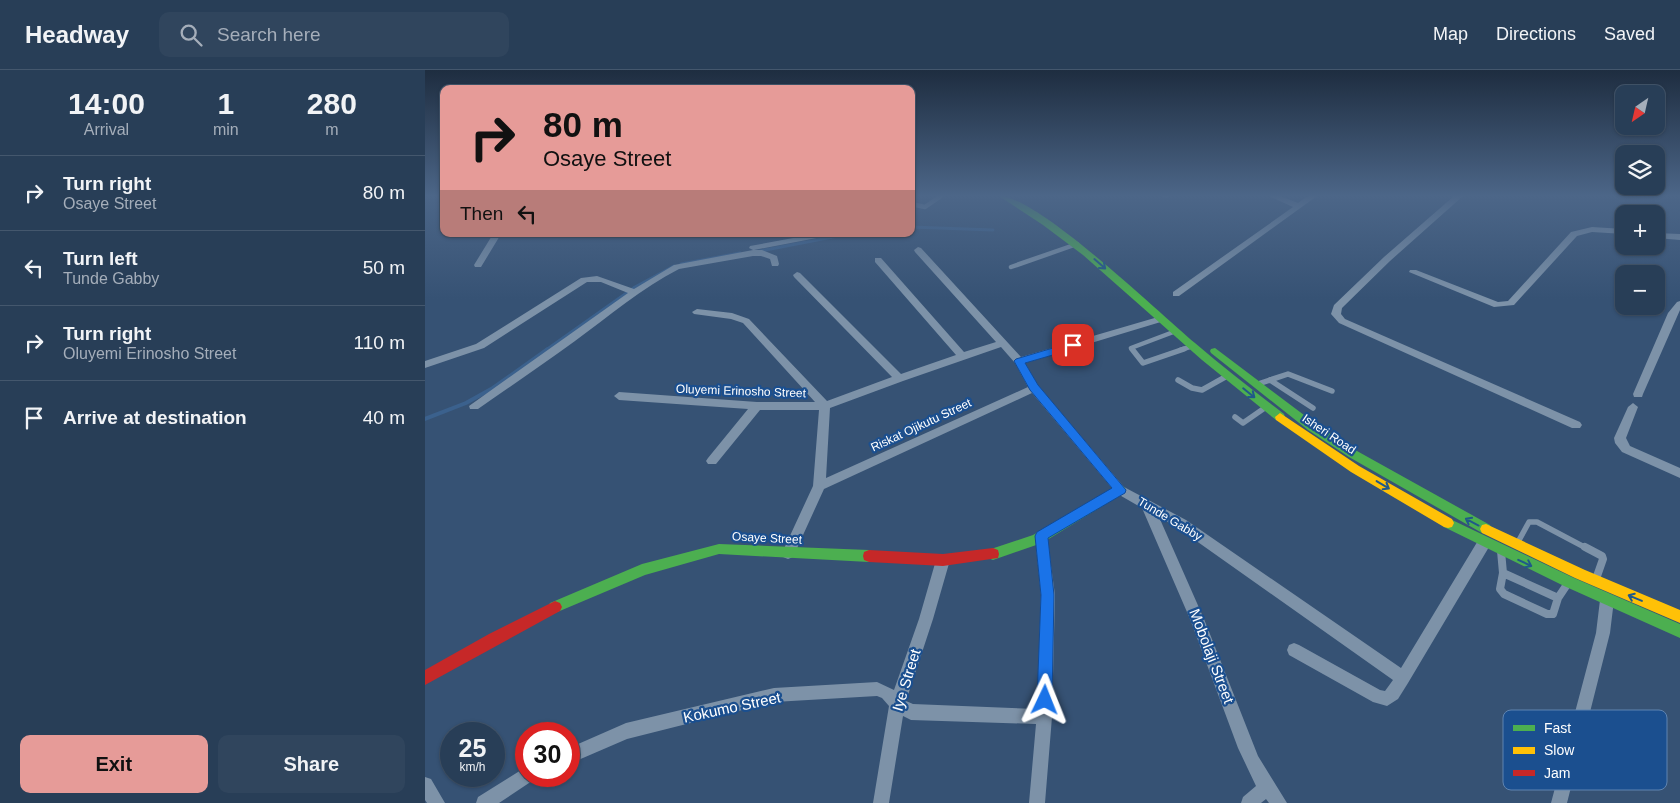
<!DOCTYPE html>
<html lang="en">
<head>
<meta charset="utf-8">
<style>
  body { margin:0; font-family:Arial,sans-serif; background:#30455d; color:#f1f3f6; height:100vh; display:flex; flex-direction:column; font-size:19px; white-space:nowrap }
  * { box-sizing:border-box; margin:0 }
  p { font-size:16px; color:#a5aeba }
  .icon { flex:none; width:28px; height:28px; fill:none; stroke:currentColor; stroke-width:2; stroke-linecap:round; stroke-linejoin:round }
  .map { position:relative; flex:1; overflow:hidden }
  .side { display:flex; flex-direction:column; background:#283e57; width:425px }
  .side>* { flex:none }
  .guide { position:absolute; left:15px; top:15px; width:475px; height:152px; border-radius:10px; box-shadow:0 1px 4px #0004,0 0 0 1px #44576d; background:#e69b98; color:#111; overflow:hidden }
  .needle { width:32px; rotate:214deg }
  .controls { position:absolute; left:1190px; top:15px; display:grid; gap:10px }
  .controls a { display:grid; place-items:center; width:50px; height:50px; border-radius:10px; background:#283e57; box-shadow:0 1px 4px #0004,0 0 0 1px #44576d; font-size:25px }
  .speed { position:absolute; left:15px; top:652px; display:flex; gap:10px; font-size:25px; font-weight:700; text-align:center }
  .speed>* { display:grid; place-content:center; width:65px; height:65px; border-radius:50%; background:#283e57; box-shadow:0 1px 4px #0004,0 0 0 1px #44576d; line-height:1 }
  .speed small { font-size:12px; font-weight:400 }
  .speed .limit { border:8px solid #d22; background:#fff; color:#111 }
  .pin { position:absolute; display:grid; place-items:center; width:42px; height:42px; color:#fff; margin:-21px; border-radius:10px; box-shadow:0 2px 8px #0006 }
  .me { position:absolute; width:55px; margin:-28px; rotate:2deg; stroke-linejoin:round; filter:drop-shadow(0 0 4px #0008) }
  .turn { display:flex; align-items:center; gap:18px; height:105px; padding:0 20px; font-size:22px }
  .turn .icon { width:65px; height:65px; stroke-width:2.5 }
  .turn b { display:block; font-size:35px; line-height:42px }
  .then { display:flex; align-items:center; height:48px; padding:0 20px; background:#0003; gap:10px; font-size:19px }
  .eta { display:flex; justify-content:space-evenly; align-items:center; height:85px; text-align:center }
  .eta b { font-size:30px; font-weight:600; line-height:35px }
  .action { display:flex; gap:10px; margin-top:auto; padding:10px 20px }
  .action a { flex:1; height:58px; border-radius:10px; background:#e69b98; color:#111; font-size:20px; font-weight:600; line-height:58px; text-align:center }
  .action a+a { background:#30455d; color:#f1f3f6 }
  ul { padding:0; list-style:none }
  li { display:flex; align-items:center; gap:15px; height:75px; padding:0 20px; border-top:1px solid #44576d }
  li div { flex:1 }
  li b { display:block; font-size:19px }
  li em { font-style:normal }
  header { display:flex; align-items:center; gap:30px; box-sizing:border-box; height:70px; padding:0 25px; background:#283e57; border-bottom:1px solid #44576d }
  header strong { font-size:24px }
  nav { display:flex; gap:28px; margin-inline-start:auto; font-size:18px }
  .search { width:350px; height:45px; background:#30455d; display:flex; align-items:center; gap:12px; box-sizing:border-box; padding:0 18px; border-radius:10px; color:#a5aeba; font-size:19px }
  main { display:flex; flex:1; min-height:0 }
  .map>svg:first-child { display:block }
</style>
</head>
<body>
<header>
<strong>Headway</strong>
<div class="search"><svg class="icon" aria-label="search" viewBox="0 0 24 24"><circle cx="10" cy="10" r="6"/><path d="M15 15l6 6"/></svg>Search here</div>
<nav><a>Map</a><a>Directions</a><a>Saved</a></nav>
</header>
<main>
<section class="side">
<div class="eta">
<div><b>14:00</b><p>Arrival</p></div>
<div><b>1</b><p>min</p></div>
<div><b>280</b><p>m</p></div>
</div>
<ul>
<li><svg class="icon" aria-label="right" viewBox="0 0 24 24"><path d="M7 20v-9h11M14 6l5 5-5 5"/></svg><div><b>Turn right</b><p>Osaye Street</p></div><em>80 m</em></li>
<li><svg class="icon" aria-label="left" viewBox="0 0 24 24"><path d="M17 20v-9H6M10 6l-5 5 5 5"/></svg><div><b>Turn left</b><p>Tunde Gabby</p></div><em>50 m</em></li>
<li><svg class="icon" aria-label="right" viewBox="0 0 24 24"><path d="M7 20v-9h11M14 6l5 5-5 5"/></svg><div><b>Turn right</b><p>Oluyemi Erinosho Street</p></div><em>110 m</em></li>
<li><svg class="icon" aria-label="arrive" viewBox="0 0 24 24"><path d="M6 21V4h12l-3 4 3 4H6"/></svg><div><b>Arrive at destination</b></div><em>40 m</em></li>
</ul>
<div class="action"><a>Exit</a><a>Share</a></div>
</section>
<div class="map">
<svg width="1255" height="733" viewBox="0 0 1255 733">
  <rect width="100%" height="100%" fill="#365274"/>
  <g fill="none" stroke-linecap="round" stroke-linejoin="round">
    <path stroke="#3b618d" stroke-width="3" d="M486 157 568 160
      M335 181 423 164
      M256 194 315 183
      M121 280 210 217 249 196"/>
    <path stroke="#3b618d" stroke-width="4" d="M0 349 41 333 68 318 123 279"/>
    <path stroke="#7d92a8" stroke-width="4.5" d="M486 134 500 137 516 126
      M586 197 652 174
      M708 280 706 278 751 261
      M755 280 768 276"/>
    <path stroke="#7d92a8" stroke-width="5.5" d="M707 279 718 293 759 279
      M753 310 767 318 777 320 802 306
      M845 310 888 338
      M833 314 863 304 907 321
      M810 347 818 353 841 337
      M1093 472 1104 452H1112L1163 479"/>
    <path stroke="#7d92a8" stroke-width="8" d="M1160 477 1177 486 1178 489 1171 509
      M1076 481 1078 503 1133 528 1143 513
      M1078 503 1075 519 1079 524 1122 544H1128L1133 528"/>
    <path fill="#7d92a8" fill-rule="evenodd" d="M736 126H746L742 128Z
      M844 126H855L873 133 883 126H892L754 226H748V222L868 137Z
      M1029 126H1038L965 191 917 238 916 244 920 249 1155 352 1157 355 1155 358H1147L914 253 906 244 909 235 959 187Z
      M1167 157 1199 159V164L1167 162 1152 166 1089 235 1069 237 984 202 985 200H991L1073 232 1083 231 1146 162Z
      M1231 163 1255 164V170L1231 168Z
      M68 164H76L56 197H50L49 195Z
      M390 164 401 165 397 167 329 180H337L352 186 354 194 353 196H347L345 189 336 186H328L254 199C217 218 184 246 150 271 118 294 86 316 53 339H45L44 336 203 223 176 212H162L59 278 0 298V291L51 274 156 208 172 206 209 219 249 195 328 180 324 178 325 176Z
      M493 177 496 178 596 287 733 247H739V251L600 293 613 316 699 417 761 450 976 598 1054 469 1059 468 1064 469 1065 473 1064 477 983 613 973 629 962 636 948 632 864 585 862 580 864 575 869 573 874 575 955 620 960 621 968 610 753 458 734 447 779 549 833 686 862 733H844L841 729 836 733H816L818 727 831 716 813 678 765 549 717 438 691 423 607 323 399 419 368 487 363 489 358 487 357 483 388 416 394 340H335L291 394H283L281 391 283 388 323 339 194 330 189 326 194 322 332 332H390L318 253 306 249 269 244 267 242 272 239 307 243 324 249 402 331 467 307 369 207 368 205 372 202 375 203 476 304 531 285 450 192V188H456L539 282 571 272 490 182 489 180ZM576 277 590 293 603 317 401 408 405 338 478 311Z
      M1255 231V240L1218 324 1217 327H1209L1208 324 1243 243 1252 232Z
      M1208 333 1213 337 1201 368 1205 376 1255 398V408L1197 382 1190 373 1189 368 1203 337Z
      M616 461 620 462 622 466 630 525 627 647 620 733H604L611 654 486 650 478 646 464 733H448L464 636 457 628 452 626 349 632 202 669 144 694V678L201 653 349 618 452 612 469 620 494 549 511 490 513 486 518 484 523 486 525 490 508 549 481 631 488 634 612 639 616 525 610 466 612 462Z
      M1182 524 1187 526 1189 530 1185 563 1142 733H1126L1171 563 1175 530 1177 526Z
      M101 697V706H109L107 711 74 733H51L53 727Z
      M0 707 6 709 20 733H2L0 730Z"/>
    <path fill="#4caf50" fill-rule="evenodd" d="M574 126C613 126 735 244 770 273 799 298 829 321 859 344L860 347 859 350H851L777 290 658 185 618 155Z
      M790 278 891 354 932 381 1065 455 1067 459 1065 463 1061 464 1057 463 924 387 883 360 786 283 785 281 786 279Z
      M695 415 699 417 701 420 699 423 617 473 568 490 563 488 562 484 563 480 608 465Z
      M1023 448 1149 508 1255 554V568L1139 516 1019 457 1017 453 1019 449Z
      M294 474 444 480 449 482 450 486 449 490 444 492 294 484 220 505 130 543 125 541 123 537 125 533 217 494Z"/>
    <path fill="#ffc107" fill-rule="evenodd" d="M855 343 934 396 1027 449 1029 453 1027 457 1023 458 1019 457 926 402 851 350 850 347Z
      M1061 454 1160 500 1255 540V553L1150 508 1057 463 1055 459 1057 455Z"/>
    <path fill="#c62828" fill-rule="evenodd" d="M568 478 573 480 574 484 573 488 518 496 444 492 439 490 438 486 439 482 444 480 518 484Z
      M130 531 135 533 137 537 135 541 0 615V600L64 564Z"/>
  </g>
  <defs><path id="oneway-shaft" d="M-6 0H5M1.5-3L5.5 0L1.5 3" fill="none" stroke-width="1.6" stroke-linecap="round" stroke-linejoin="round" transform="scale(1.25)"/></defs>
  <g stroke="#205989">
    <use href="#oneway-shaft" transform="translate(675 194) rotate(41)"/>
    <use href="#oneway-shaft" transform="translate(824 323) rotate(39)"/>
    <use href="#oneway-shaft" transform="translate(958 415) rotate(31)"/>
    <use href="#oneway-shaft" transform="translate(1047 452) rotate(-152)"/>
    <use href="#oneway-shaft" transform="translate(1100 493) rotate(25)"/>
    <use href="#oneway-shaft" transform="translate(1210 528) rotate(-157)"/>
  </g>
  <linearGradient id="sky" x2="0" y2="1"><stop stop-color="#1e2d40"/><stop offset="0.55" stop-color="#4c6688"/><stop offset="1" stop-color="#4c6688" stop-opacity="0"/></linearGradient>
  <rect width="1255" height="229" fill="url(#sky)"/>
  <path fill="#1a73e8" stroke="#114b97" d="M648 272 653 275 652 278 600 293 613 315 701 420 700 423 623 468 629 525 627 630 625 635 620 637 614 635 612 630 616 525 610 466 612 462 687 418 605 320 589 291 591 289Z"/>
  <g text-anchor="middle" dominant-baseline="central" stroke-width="4.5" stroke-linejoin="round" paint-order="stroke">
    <g font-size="12" fill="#fff" stroke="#1b4f8f">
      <text transform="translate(316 321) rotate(2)">Oluyemi Erinosho Street</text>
      <text transform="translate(496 355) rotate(-25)">Riskat Ojikutu Street</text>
      <text transform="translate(904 364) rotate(34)">Isheri Road</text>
      <text transform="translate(745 449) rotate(31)">Tunde Gabby</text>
      <text transform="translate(342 468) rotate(3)">Osaye Street</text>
    </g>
    <g font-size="15" fill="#fff" stroke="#1b4f8f">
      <text transform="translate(787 586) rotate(69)">Mobolaji Street</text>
      <text transform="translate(481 610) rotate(-73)">Iye Street</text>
      <text transform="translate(307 637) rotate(-12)">Kokumo Street</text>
    </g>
  </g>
  <rect x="1078" y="640" width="164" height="80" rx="8" fill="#1b4f8f" stroke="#5f84b1" stroke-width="1"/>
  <rect x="1088" y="655" width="22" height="6" fill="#4caf50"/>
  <rect x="1088" y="677" width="22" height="7" fill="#ffc107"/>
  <rect x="1088" y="700" width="22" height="6" fill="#c62828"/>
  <g font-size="14" fill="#fff">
    <text x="1119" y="663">Fast</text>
    <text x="1119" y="685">Slow</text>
    <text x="1119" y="708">Jam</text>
  </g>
</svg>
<div class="controls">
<a><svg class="needle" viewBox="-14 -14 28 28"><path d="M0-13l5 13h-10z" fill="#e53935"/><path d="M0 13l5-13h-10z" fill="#a5aeba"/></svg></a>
<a><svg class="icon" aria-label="layers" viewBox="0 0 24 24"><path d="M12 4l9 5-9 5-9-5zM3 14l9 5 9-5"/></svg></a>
<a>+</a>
<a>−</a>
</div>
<div class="speed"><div>25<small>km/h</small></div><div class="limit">30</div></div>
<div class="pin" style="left:648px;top:275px;background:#d93025"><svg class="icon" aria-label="arrive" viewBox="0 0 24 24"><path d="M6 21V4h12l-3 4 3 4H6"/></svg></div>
<svg class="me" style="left:620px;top:630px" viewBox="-20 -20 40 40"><path d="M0-17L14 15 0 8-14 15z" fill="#1a73e8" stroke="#fff" stroke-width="4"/></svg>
<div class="guide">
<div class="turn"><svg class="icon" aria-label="right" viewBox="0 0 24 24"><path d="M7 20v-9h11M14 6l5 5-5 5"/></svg><div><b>80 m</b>Osaye Street</div></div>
<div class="then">Then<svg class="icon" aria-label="left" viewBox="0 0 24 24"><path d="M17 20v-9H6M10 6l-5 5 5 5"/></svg></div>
</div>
</div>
</main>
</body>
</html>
